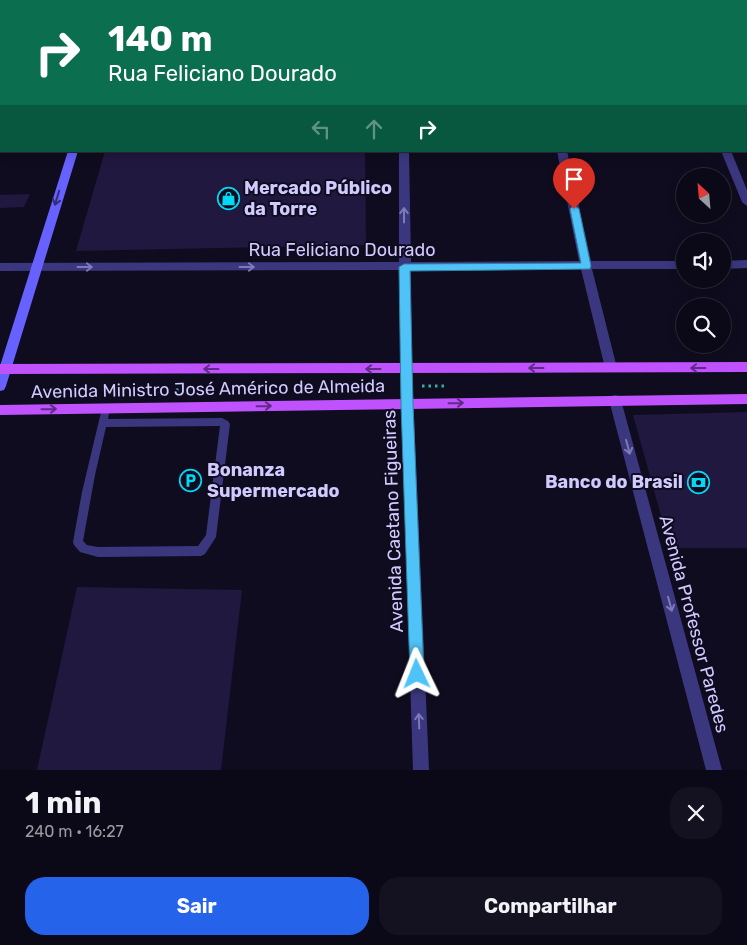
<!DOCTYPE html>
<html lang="pt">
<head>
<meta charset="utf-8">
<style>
  body { margin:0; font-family:Rubik,sans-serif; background:#141220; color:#f1f3f6; height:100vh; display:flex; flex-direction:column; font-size:19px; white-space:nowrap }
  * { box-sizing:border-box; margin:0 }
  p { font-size:16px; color:#9a9aa1 }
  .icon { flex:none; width:28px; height:28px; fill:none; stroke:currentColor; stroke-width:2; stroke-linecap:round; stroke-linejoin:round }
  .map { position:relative; height:770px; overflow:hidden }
  .side { display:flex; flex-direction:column; background:#0b0917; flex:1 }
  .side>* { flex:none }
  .guide { position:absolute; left:0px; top:0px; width:748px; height:152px; box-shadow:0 2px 12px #0003,0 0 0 1px #2b2a36; background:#0b6e4f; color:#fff; overflow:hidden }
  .needle { width:32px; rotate:334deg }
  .tools { position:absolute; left:676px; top:168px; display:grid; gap:10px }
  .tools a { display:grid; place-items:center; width:55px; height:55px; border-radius:50%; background:#0b0917; box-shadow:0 2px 12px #0003,0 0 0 1px #2b2a36; font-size:25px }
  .pin { position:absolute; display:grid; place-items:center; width:42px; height:42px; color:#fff; margin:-51px -21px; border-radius:50% 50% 50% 0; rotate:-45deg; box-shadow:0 0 5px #0007 }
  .pin .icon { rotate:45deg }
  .me { position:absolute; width:55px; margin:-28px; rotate:358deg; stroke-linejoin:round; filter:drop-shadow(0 0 4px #0008) }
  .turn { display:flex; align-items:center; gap:18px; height:105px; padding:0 25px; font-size:22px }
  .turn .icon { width:65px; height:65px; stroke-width:2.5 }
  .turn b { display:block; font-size:35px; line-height:42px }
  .lanes { display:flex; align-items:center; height:48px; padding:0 25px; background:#0003; justify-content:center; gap:25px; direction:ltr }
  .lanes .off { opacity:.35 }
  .round { display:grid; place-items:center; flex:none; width:52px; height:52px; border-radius:20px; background:#141220 }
  .summary { display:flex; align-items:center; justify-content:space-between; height:85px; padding:0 25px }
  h1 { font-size:30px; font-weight:700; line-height:38px }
  .button { display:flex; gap:10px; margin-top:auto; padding:10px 25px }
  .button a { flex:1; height:58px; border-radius:20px; background:#2563eb; color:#fff; font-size:20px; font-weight:700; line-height:58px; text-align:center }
  .button a+a { background:#141220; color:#f1f3f6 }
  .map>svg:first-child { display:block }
</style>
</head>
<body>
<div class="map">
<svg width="747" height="770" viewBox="0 0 747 770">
  <rect width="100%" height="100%" fill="#0f0c1f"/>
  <path fill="#21183f" d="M105 151H365L366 245 76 251Z
    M30 194 24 207 0 208V195Z
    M747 412V548H670L633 415Z
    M77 587 242 590 221 770H37Z"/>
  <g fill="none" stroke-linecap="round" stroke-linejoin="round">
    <path stroke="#2db0aa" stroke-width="3" stroke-dasharray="2.5 4" stroke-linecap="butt" d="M422 386H446
      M176 390 185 389 190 391
      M129 392 146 385 160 392
      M39 393 57 387 64 393"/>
    <path fill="#3b377e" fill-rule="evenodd" d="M106 404 109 405 110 408 108 419 222 418 228 421 230 424 216 537 205 554 201 556 98 557 80 552 74 545 73 542 82 492 102 408 103 405ZM220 426 206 535 198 546 98 547 87 545 83 541 95 475 106 427Z"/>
    <path fill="#3b377e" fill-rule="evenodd" d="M390 0H398V1H390Z
      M524 0H532V1H524Z
      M654 0H662L663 1H655Z
      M399 151H409L411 262 579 261 557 151H567L591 261H685V269H592L617 368 615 372H607L605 368 581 269 411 270 412 369 429 770H413L400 369V270L0 271V263L399 262Z
      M721 151H731L747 190V206L742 202Z
      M747 260V268L722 269V261Z
      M615 395 619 396 621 400 722 770H706L609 400 611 396Z"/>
    <path fill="#6761ff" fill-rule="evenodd" d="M126 0H134V1H126Z
      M746 137H747V143H746Z
      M0 141H1V147H0Z
      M68 151H78L6 386 4 390 0 391V366Z"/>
    <path fill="#c051ff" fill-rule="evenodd" d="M747 362V372L0 374V364Z
      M747 394V404L0 415V405Z"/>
  </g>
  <defs><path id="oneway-shaft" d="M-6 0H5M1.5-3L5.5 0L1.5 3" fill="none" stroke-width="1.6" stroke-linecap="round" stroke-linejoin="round" transform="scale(1.25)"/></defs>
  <use stroke="#322e79" href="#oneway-shaft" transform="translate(57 198) rotate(107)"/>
  <g stroke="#7e79b8">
    <use href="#oneway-shaft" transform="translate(404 215) rotate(-90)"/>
    <use href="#oneway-shaft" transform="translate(85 267)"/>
    <use href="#oneway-shaft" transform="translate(247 267)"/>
    <use href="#oneway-shaft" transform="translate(628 447) rotate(75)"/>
    <use href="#oneway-shaft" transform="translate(670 604) rotate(75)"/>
    <use href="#oneway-shaft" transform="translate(419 721) rotate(-92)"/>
  </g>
  <g stroke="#5f2b84">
    <use href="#oneway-shaft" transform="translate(536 368) rotate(180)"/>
    <use href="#oneway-shaft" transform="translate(698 368) rotate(180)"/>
    <use href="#oneway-shaft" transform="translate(211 369) rotate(-180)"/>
    <use href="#oneway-shaft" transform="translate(373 369) rotate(-180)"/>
    <use href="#oneway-shaft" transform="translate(456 403) rotate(-1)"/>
    <use href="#oneway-shaft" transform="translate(264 406) rotate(-1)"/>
    <use href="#oneway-shaft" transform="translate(49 409) rotate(-1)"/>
  </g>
  <path fill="#4fc3f7" stroke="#337fa1" d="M574 205 579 209 591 266 590 269 410 271 413 404 424 674 422 679 417 681 412 679 410 674 401 404 399 267 404 264 581 263 570 209Z"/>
  <defs>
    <symbol id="shop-ring" viewBox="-11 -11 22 22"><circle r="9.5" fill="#0f0c1f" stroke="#00d8f5" stroke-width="1.5"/><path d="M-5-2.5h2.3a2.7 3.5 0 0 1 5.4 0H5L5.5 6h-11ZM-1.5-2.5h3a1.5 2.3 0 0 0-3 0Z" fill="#00d8f5"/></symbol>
    <symbol id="parking-ring" viewBox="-11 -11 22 22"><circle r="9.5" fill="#0f0c1f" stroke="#00d8f5" stroke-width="1.5"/><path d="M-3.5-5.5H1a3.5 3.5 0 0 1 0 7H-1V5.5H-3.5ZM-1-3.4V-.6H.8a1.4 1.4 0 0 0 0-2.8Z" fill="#00d8f5"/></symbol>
    <symbol id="bank-ring" viewBox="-11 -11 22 22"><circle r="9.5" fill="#0f0c1f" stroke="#00d8f5" stroke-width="1.5"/><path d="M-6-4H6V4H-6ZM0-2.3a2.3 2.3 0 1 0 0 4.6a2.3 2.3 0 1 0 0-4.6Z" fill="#00d8f5"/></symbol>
  </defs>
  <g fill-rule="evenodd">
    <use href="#shop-ring" x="216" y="186" width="25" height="25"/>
    <use href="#parking-ring" x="178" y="468" width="25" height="25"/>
    <use href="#bank-ring" x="686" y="470" width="25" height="25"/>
  </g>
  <g text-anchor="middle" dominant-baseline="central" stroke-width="4" stroke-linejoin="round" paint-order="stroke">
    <g font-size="18" font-weight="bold" fill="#d0caff" stroke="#0f0c1f" text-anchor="start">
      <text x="244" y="188">Mercado Público<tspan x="244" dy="21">da Torre</tspan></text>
      <text x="207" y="470">Bonanza<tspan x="207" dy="21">Supermercado</tspan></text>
      <text x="683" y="482" text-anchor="end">Banco do Brasil</text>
    </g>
    <g font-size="18" fill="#d0caff" stroke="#0f0c1f">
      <text x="342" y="250">Rua Feliciano Dourado</text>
      <text transform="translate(208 389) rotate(-1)">Avenida Ministro José Américo de Almeida</text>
      <text transform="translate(393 521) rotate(-92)">Avenida Caetano Figueiras</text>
      <text transform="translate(694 624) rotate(75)">Avenida Professor Paredes</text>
    </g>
  </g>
</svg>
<div class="tools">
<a><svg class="needle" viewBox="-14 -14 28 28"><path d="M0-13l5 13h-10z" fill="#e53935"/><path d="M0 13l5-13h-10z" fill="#9a9aa1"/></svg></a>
<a><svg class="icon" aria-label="sound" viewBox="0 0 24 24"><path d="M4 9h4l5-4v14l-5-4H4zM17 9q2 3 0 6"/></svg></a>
<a><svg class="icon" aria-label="search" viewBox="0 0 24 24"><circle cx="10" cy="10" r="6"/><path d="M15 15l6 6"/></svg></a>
</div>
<div class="pin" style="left:574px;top:209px;background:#d93025"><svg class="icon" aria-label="arrive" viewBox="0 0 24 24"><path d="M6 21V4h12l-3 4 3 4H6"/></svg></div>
<svg class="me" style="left:417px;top:674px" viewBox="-20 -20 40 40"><path d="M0-17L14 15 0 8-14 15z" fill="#4fc3f7" stroke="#fff" stroke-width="4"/></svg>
<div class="guide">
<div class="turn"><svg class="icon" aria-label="right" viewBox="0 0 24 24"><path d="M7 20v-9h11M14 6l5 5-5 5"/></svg><div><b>140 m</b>Rua Feliciano Dourado</div></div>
<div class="lanes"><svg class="icon off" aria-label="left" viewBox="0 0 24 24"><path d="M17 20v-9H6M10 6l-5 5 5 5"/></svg><svg class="icon off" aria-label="ahead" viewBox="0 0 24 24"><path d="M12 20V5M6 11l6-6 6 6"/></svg><svg class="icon" aria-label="right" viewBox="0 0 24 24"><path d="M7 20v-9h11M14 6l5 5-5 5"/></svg></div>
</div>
</div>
<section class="side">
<div class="summary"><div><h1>1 min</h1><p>240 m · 16:27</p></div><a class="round"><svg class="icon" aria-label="close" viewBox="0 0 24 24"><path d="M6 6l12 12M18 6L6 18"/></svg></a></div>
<div class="button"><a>Sair</a><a>Compartilhar</a></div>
</section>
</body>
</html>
